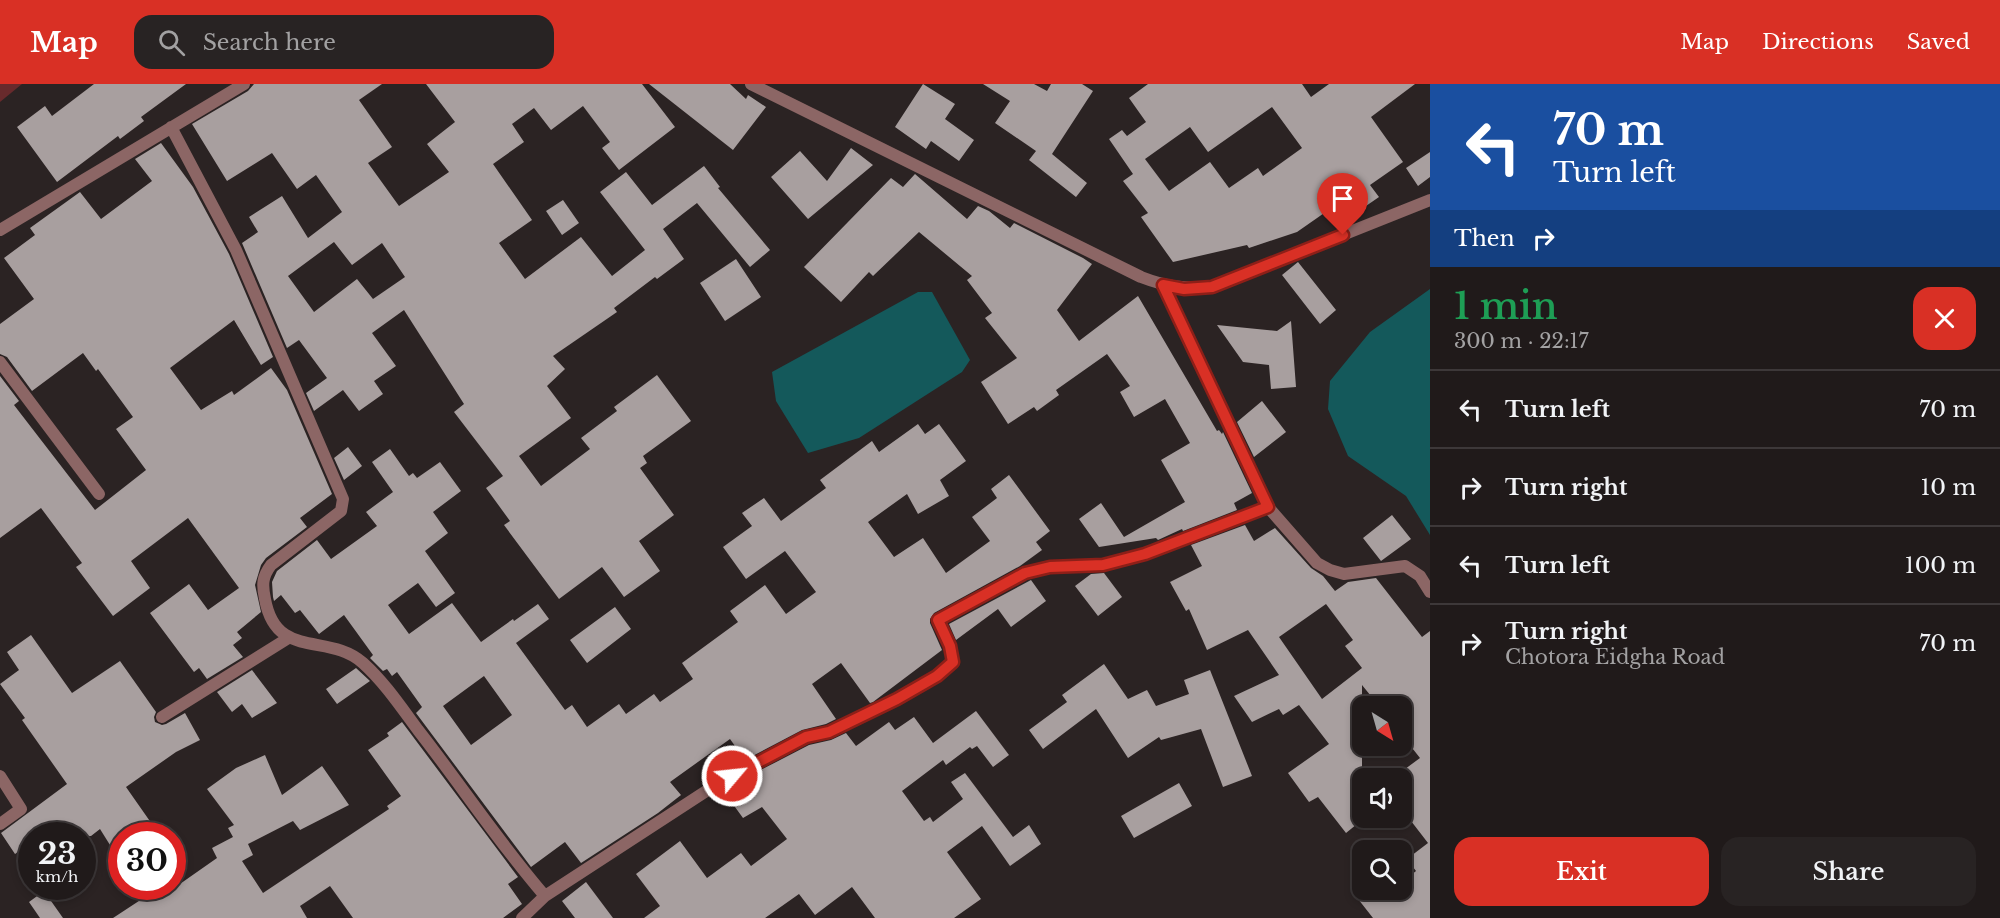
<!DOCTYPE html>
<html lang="en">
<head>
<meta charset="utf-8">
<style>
  body { margin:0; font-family:"Libre Baskerville",serif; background:#282323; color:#f1f3f6; height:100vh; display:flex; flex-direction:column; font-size:22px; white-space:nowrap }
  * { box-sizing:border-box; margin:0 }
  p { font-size:20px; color:#a2a1a2 }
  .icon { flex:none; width:33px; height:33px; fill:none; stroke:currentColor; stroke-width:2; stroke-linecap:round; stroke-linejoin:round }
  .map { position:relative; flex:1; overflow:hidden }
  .side { display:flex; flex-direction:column; background:#201a1a; width:570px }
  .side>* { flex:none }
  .guide { background:#1a4fa0; color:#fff; overflow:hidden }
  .needle { width:39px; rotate:143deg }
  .tools { position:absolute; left:1352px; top:612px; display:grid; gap:12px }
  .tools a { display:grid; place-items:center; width:60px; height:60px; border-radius:12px; background:#201a1a; box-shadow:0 3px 9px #0003,0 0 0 2px #3d3839; font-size:30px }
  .speed { position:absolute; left:18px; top:738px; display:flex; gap:12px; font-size:30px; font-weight:700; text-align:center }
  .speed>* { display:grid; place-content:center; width:78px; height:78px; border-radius:50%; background:#201a1a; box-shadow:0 3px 9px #0003,0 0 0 2px #3d3839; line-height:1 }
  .speed small { font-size:15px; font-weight:400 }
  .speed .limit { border:9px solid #d22; background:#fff; color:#111 }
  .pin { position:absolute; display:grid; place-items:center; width:51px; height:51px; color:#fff; margin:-62px -26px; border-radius:50% 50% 50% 0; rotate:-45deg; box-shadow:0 0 6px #0007 }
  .pin .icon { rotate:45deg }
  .me { position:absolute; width:66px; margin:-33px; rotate:62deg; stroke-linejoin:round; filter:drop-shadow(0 0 4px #0008) }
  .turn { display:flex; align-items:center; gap:21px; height:126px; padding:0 24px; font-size:27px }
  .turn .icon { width:78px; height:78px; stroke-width:2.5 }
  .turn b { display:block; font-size:42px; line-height:51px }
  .then { display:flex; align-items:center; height:57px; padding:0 24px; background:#0003; gap:12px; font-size:22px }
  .round { display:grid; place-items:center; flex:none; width:63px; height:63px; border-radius:18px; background:#282323 }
  .headline { display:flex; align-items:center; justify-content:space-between; height:102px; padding:0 24px }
  h1 { font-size:36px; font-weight:600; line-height:45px; color:#1e9e55 }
  .button { display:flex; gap:12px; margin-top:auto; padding:12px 24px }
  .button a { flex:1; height:69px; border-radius:18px; background:#d93025; color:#fff; font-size:24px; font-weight:600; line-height:69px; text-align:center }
  .button a+a { background:#282323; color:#f1f3f6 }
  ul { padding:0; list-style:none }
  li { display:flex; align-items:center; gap:18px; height:78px; padding:0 24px; border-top:2px solid #3d3839 }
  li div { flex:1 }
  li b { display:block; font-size:22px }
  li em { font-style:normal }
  header { display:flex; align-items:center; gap:36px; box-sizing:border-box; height:84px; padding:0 30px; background:#d93025; color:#fff }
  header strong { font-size:28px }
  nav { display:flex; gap:33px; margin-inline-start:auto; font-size:21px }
  .search { width:420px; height:54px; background:#282323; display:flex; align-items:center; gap:15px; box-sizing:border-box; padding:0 21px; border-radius:18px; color:#a2a1a2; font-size:22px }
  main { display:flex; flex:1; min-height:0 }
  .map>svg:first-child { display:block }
</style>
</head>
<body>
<header>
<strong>Map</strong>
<div class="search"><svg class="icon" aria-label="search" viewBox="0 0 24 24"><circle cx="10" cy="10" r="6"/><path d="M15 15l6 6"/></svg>Search here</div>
<nav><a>Map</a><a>Directions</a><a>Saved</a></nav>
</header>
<main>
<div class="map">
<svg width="1430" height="834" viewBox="0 0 1430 834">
  <rect width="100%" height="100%" fill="#2b2323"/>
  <path fill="#682a2c" d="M0 0H22L0 18Z"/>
  <path fill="#14595b" d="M1430 205V451L1406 412 1348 372 1328 325 1330 297 1370 248Z
    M918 208H932L970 276 962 288 859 354 808 369 776 317 772 288Z"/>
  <path fill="#a89f9f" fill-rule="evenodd" d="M94 0H186L141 33 144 37 120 55 118 52 57 98 17 43 45 22 52 32Z
    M254 0H382L359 16 392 63 368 79 399 122 449 88 427 60 455 38 426 0H642L675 43 619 86 602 64 610 58 583 22 551 46 534 24 512 40 524 58 493 80 532 136 499 159 525 195 581 153 612 192 645 166 600 108 626 88 652 121 704 82 720 103 718 104 770 166 750 183 697 119 663 145 684 175 657 195 655 193 614 224 617 228 553 272 565 285 547 302 571 334 519 372 541 402 590 365 581 354 617 327 614 323 657 291 691 337 643 372 647 379 640 384 674 431 639 457 660 487 624 513 602 483 559 515 504 441 510 437 486 404 503 392 454 328 464 320 404 226 372 249 396 282 374 297 383 310 359 327 343 306 314 327 306 309 327 294 299 256 287 264 242 159 258 148 249 133 282 112 308 154 342 128 316 91 297 105 272 69 227 97 192 40 248 7ZM334 158 352 181 382 159 405 193 373 215 357 195 314 228 288 192Z
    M649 0H730L746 15 748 11 766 23 733 66Z
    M923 0 955 20 945 35 974 56 959 77 931 57 926 65 895 43Z
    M983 0H1034L1047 7 1051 0H1082L1093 7 1052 70 1087 99 1076 113 1029 76 1036 67 995 39 1010 17Z
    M1148 0H1302L1311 13 1329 0H1415L1371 33 1403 78 1370 101 1379 113 1350 133 1340 118 1297 148 1249 164 1247 161 1173 178 1141 133 1148 129 1123 97 1133 90 1109 55 1122 46 1127 52 1146 38 1129 14ZM1272 23 1302 64 1263 92 1258 84 1229 104 1210 78 1169 107 1145 75 1190 43 1208 68Z
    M161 59 193 103 229 170 273 273 261 281 234 236 170 284 201 326 232 307 234 311 271 284 287 306 332 410 300 434 307 443 266 474 261 481 255 501 261 528 237 548 242 554 233 561 243 573 207 595 199 584 194 588 150 529 189 500 208 526 239 504 188 434 131 477 150 504 113 532 76 483 82 479 41 424 0 454V292L19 317 14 321 95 426 146 386 116 345 133 333 98 285 96 287 83 269 32 307 7 273 0 270V240L34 215 4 174 35 151 30 144 80 108 101 135 152 97 135 75Z
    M851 64 873 81 808 135 771 93 800 67 827 97Z
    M1430 68V93L1418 102 1406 84Z
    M915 90 967 135 978 122 989 127 1010 144 1014 139 1083 174 1092 180 1057 226 1079 257 1138 212 1217 347 1219 346 1222 350 1223 348 1252 409 1234 419 1237 426 1183 447 1182 445 1158 456 1156 454 1099 463 1079 435 1101 419 1124 453 1185 418 1161 376 1190 359 1165 315 1134 333 1120 308 1130 302 1107 270 1056 306 1059 311 1037 327 1034 323 1008 340 981 298 1017 274 985 234 992 229 967 196 972 192 919 148 873 192 869 188 841 218 804 183 891 94 903 103Z
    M563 116 579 139 562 151 546 127Z
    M736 175 761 213 725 237 700 199Z
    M1298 178 1336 226 1320 240 1282 191Z
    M1291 237 1296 303 1271 305 1269 281 1243 278 1217 241 1277 247Z
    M1262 317 1286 348 1254 373 1237 338Z
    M918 340 925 350 939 340 966 377 940 396 949 412 918 430 907 410 868 438 894 473 923 454 946 489 990 457 972 433 997 414 991 405 1009 391 1050 447 1036 458 1042 466 1020 482 934 529 930 535V539L942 566 873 618 870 619 841 579 812 600 836 635 826 640 802 646 745 676 730 655 670 698 681 711 658 729 581 779 565 758 531 783 416 629 422 623 397 588 392 592 387 585 383 587 370 574 373 571 344 531 319 550 300 526 295 529 281 511 274 517 273 513 272 498 277 487 317 456 331 475 377 442 366 428 393 408 372 378 390 365 409 392 413 389 417 394 440 378 461 407 433 428 448 449 425 467 455 509 436 523 418 499 388 521 409 550 452 519 481 558 513 535 514 537 538 520 549 535 516 559 565 626 572 621 587 643 619 620 626 630 654 610 660 618 693 595 682 579 738 538 730 527 765 501 786 530 816 508 785 467 746 495 723 463 752 442 742 429 764 414 781 437 826 404 820 396 872 357 879 368ZM484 592 512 631 471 661 443 622Z
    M348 363 362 382 344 396 334 374Z
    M1392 431 1411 455 1381 477 1363 454Z
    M1245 441 1254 457 1275 444 1311 484 1323 492 1335 507 1348 498 1376 494 1422 553 1430 547V834H1373L1351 806H1401V799L1416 787 1407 775 1428 759 1401 724V688L1420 674 1405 655 1408 652 1401 642V622H1379L1362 601V736L1346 749 1318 713 1309 718 1288 689 1329 660 1299 621 1283 631 1279 625 1252 638 1234 612 1279 591 1248 546 1207 566 1189 525 1186 527 1170 498 1202 482 1191 461ZM1326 520 1353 556 1345 562 1362 584 1322 615 1279 553Z
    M1104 489 1122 513 1098 532 1075 502 1091 490Z
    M1031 496 1046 517 1011 543 998 525 956 556 949 540Z
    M615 523 631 545 587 579 570 556Z
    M31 551 72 609 120 577 156 628 154 633 155 638 162 641 166 640 185 629 200 656 176 668 126 703 154 743 141 752H122L110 761 100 745 91 752H32V758L15 770 1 749 67 700 22 636 25 634 0 600 19 586 7 568Z
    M1104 580 1128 615 1147 606 1156 622 1189 610 1184 596 1210 586 1252 692 1223 703 1201 645 1161 656 1159 653 1128 674 1096 625 1043 665 1029 646 1067 618 1062 611Z
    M356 584 370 597 337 620 326 605Z
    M252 586 277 619 252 634 242 620 232 628 217 608Z
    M976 627 1009 671 993 683 977 662 972 665 970 663 946 681 943 676 902 707 924 737 930 733 933 738 963 715 951 698 965 689 1013 753 1029 741 1041 760 1010 782 982 742 947 768 981 815 954 834H875L852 803 815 831 799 810 765 834H644L660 822 636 790 680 757 707 794 741 769 751 782 787 755 762 723 743 734 727 712 755 689 809 661 831 656 846 649 856 662 889 638 895 646 914 633 933 659Z
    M402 638 518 793 508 800 522 820 503 834H353L330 802 300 822 307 834H113L145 813 138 802H177L217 774 212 764 233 753 228 744 234 741 207 705 236 684 265 671 282 711 322 682 349 721 300 746 293 737 248 760 253 771 242 777 263 809 389 725 387 722 401 712 368 666 389 652 387 649Z
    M1179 699 1192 722 1134 754 1121 732Z
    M586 798 613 834H575L562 817Z
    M44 807 63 834H40L29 818Z"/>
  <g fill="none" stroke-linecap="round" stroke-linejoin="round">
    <path stroke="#8c6665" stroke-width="12" d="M751 0 1141 193C1167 203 1184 205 1212 203L1430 116
      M171 43 236 166 343 415 341 427 271 481C262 493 262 501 265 515 276 577 329 548 363 579 385 599 401 623 418 646 461 701 499 759 545 812
      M0 146 244 0
      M1163 201 1268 423 1317 479 1330 486 1344 490 1405 482 1420 492 1430 508
      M0 278 99 410
      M162 633 290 553
      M0 692 21 725 0 740
      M522 834 545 812 714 702 806 653 829 648 897 615 937 592 953 578 950 562 938 536 1025 489 1050 483 1103 481 1145 470 1268 423"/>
  </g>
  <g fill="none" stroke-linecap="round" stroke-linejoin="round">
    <defs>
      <path id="route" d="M732 692 806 653 829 648 897 615 937 592 953 578 950 562 938 536 1025 489 1050 483 1103 481 1145 470 1268 423 1163 201 1184 205 1212 203 1343 151"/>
    </defs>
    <use href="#route" stroke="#8d1f18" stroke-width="15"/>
    <use href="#route" stroke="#d93025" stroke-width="10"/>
  </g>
</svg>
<div class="tools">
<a><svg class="needle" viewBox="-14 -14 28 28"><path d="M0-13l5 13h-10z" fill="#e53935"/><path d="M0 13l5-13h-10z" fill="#a2a1a2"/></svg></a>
<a><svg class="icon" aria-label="sound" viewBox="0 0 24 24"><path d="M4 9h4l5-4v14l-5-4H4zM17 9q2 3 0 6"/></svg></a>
<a><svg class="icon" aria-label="search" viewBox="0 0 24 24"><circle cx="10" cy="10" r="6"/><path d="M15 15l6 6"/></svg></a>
</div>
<div class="speed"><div>23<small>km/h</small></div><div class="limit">30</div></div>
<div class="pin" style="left:1343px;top:151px;background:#d93025"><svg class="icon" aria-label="arrive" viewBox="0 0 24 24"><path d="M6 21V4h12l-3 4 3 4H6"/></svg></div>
<svg class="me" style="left:732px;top:692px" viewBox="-20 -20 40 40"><circle r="17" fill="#d93025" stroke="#fff" stroke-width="3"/><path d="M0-11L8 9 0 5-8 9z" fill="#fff"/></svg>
</div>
<section class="side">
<div class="guide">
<div class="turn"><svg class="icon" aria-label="left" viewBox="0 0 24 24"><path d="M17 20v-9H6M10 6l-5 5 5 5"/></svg><div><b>70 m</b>Turn left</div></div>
<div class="then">Then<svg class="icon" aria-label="right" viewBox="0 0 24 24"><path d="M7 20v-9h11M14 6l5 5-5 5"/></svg></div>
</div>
<div class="headline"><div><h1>1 min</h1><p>300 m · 22:17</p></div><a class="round" style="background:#d93025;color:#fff"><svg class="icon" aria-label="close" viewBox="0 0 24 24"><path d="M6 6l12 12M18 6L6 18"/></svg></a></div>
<ul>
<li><svg class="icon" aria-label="left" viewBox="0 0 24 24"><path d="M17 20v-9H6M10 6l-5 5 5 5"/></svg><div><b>Turn left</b></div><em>70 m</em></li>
<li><svg class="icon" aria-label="right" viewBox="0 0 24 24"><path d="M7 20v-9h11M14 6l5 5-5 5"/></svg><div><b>Turn right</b></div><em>10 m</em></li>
<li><svg class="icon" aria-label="left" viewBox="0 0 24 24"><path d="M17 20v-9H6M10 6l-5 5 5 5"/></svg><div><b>Turn left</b></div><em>100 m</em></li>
<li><svg class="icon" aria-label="right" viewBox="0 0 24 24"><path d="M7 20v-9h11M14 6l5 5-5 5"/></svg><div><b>Turn right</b><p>Chotora Eidgha Road</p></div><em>70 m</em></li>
</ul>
<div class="button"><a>Exit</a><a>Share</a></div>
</section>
</main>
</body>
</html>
